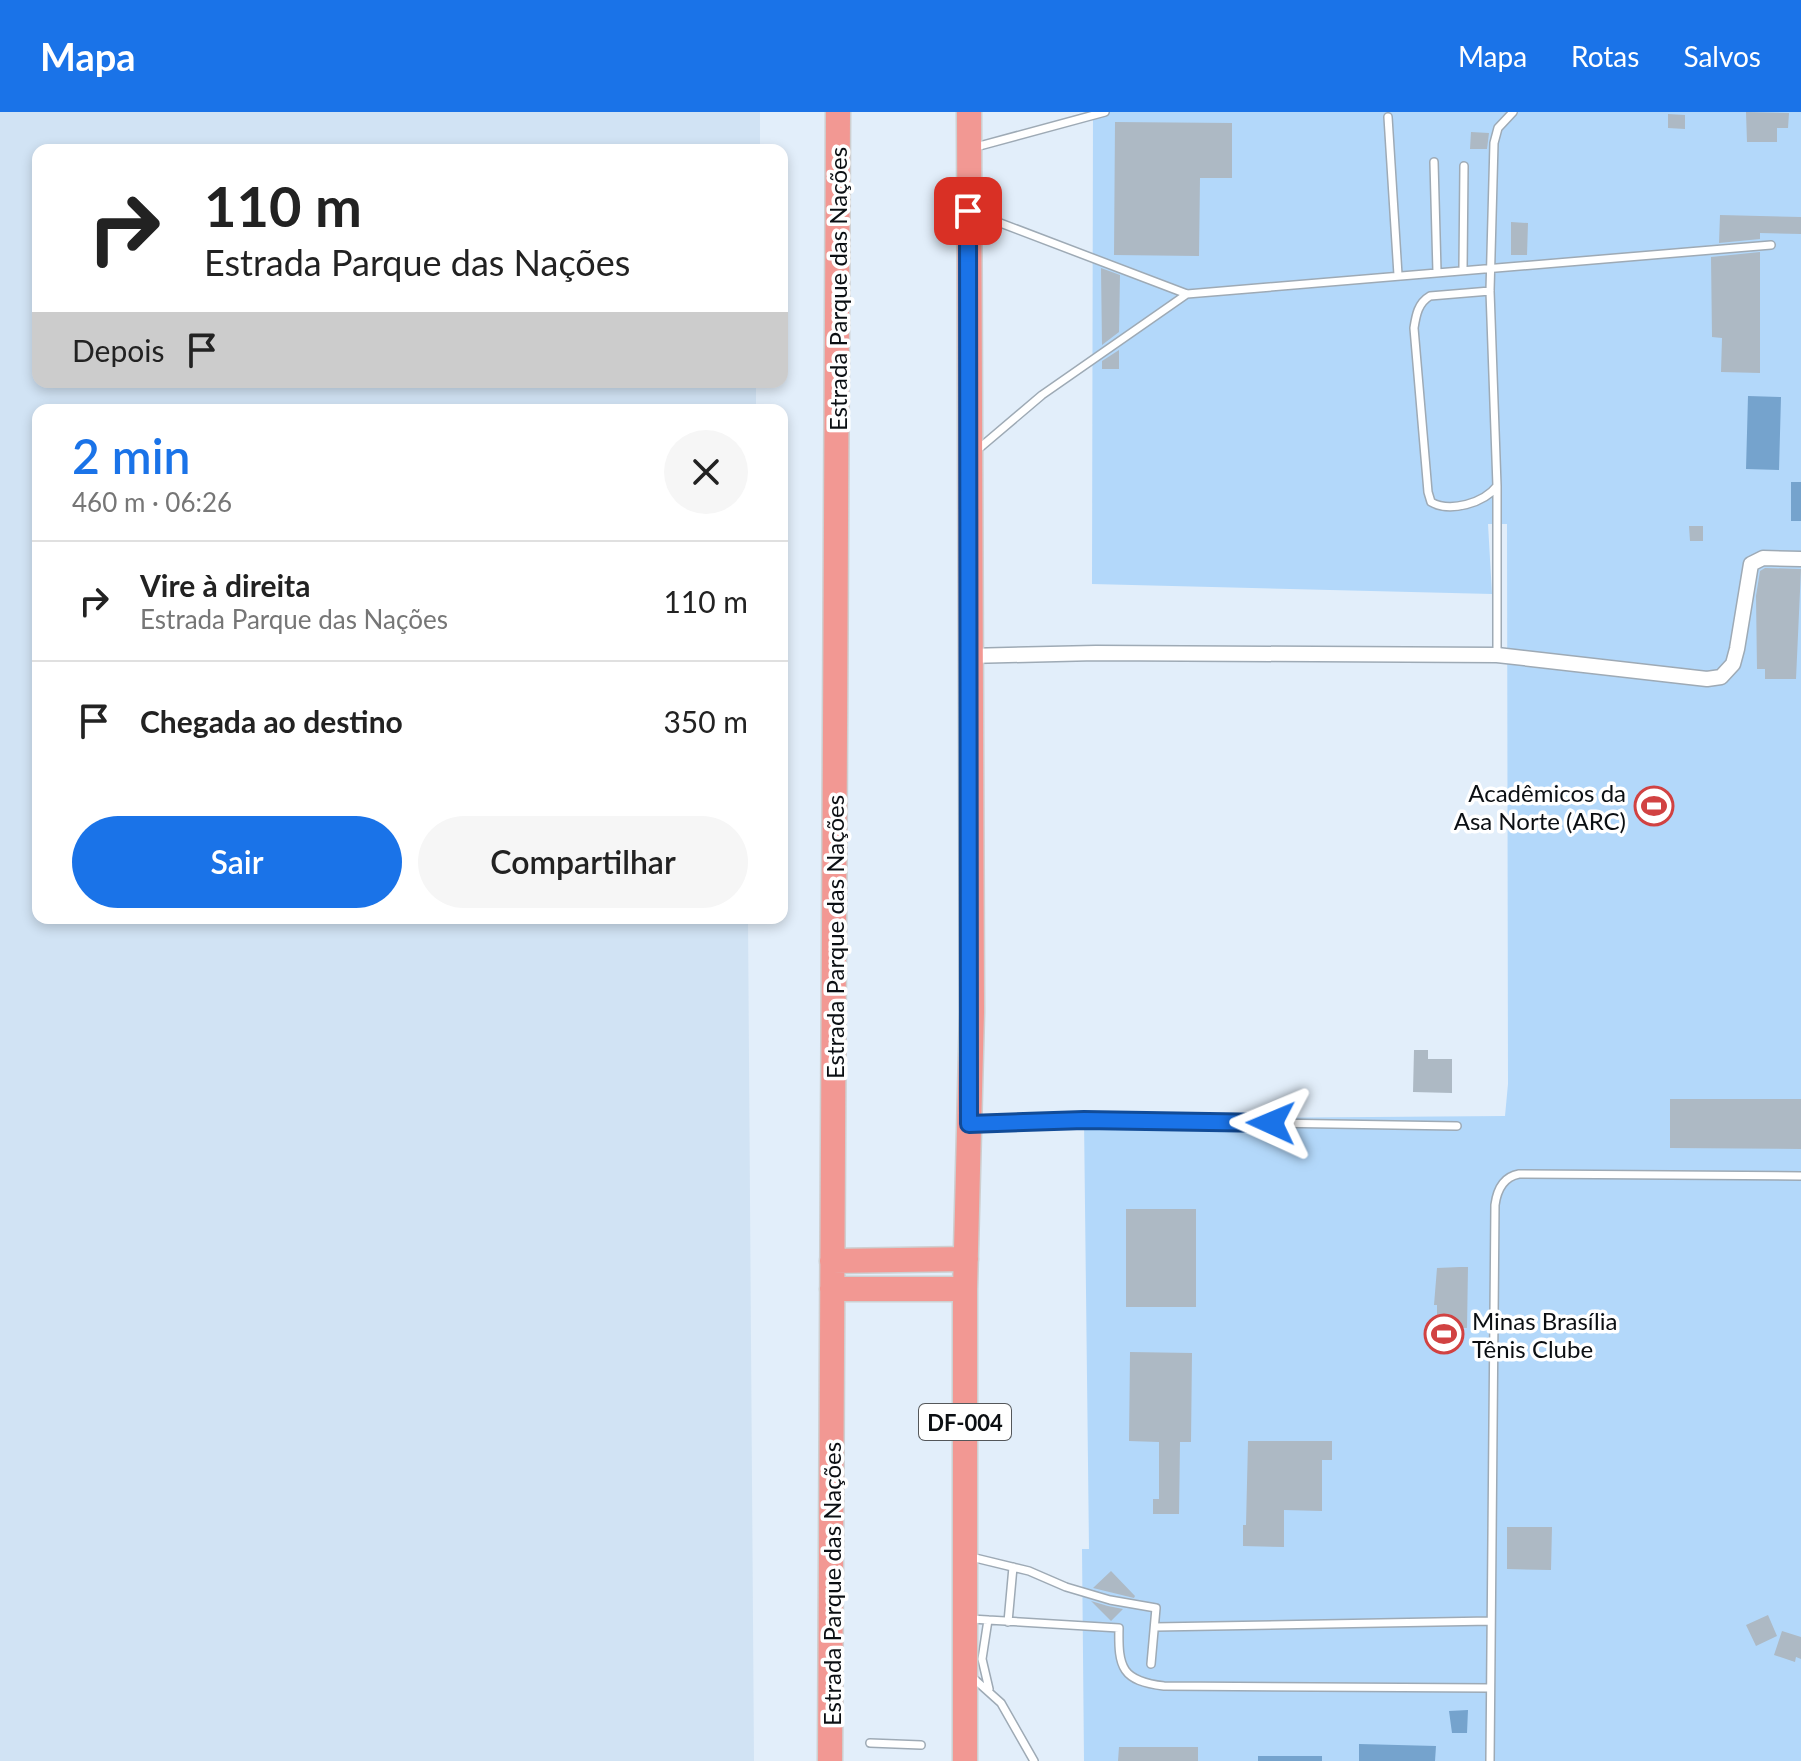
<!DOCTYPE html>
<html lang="pt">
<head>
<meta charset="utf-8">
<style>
  body { margin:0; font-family:Lato,sans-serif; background:#f6f6f6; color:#222; height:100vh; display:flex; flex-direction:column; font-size:30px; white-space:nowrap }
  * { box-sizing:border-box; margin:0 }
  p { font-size:26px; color:#767676 }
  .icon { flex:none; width:44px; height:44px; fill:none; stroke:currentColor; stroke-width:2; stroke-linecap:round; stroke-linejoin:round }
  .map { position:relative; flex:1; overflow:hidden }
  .sheet { position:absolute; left:32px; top:292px; width:756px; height:520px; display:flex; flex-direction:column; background:#fff; border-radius:16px; box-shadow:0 4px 12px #0003 }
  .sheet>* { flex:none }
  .guide { position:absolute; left:32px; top:32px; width:756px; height:244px; border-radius:16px; box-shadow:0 4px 12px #0003; background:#fff; color:#222; overflow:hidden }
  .pin { position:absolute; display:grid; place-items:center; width:68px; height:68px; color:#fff; margin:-34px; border-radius:16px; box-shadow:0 4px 12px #0006 }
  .me { position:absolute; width:88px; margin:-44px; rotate:271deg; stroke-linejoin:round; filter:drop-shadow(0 0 6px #0008) }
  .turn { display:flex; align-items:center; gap:28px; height:168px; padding:0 40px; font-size:36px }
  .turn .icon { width:104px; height:104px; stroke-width:2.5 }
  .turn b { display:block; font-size:56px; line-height:68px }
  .then { display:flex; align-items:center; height:76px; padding:0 40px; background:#0003; gap:16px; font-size:30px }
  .round { display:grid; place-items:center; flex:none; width:84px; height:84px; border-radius:42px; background:#f6f6f6 }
  .overview { display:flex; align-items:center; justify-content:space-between; height:136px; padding:0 40px }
  h1 { font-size:48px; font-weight:600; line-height:60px; color:#1a73e8 }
  .cta { display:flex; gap:16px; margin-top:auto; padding:16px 40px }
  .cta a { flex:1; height:92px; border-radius:48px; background:#1a73e8; color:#fff; font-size:32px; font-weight:600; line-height:92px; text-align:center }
  .cta a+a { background:#f6f6f6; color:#222 }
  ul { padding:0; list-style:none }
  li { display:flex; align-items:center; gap:24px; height:120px; padding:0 40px; border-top:2px solid #e0e0e0 }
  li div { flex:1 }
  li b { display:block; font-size:30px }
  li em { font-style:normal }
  header { display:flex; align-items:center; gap:48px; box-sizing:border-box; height:112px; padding:0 40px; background:#1a73e8; color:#fff }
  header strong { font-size:38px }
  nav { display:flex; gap:44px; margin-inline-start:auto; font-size:28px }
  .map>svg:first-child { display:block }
</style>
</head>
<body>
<header>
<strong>Mapa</strong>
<nav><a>Mapa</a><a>Rotas</a><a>Salvos</a></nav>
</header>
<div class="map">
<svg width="1801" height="1649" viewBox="0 0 1801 1649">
  <rect width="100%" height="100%" fill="#e2eefa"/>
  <path fill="#d1e3f4" d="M0 0H760V38H38V270H756V298H38V806H748L754 1649H0Z"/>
  <path fill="#b3d8fa" d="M1093 0H1801V1649H1084L1082 1437H1089L1084 1007 1505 1004 1508 972 1507 412H1488L1492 482 1092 472Z"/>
  <path fill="#75a3cd" d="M1748 284 1781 285 1779 358 1746 357Z
    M1791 370H1801V409H1791Z
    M1468 1598 1467 1621H1452L1449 1599Z
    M1359 1632 1436 1634 1435 1649H1359Z
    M1258 1644H1322V1649H1258Z"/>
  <path fill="#adb9c4" d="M1746 0 1789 1 1788 16H1777V30H1747Z
    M1668 2 1685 3V17L1668 16Z
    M1115 10 1232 11V66H1200L1199 144 1114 143Z
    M1471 20 1489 21 1487 37H1470Z
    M1720 103 1801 105V122L1760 121V127L1719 131Z
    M1511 110 1528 111 1527 143H1511Z
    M1760 140V261L1721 260 1722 226 1712 225 1711 145Z
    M1101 156 1120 163 1119 220 1102 233Z
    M1119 238V257H1102V249Z
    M1689 414H1703V429H1690Z
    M1765 456 1801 457 1796 567H1765V557H1757L1756 484 1760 459Z
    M1414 938H1428V947H1452V981L1413 980Z
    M1670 987H1801V1037L1670 1036Z
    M1126 1097H1196V1195H1126Z
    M1460 1155H1468L1467 1216H1437V1193H1434L1437 1156Z
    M1130 1240 1192 1241 1191 1330H1180L1179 1402H1153V1387H1159V1330L1129 1329Z
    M1248 1329H1332V1348H1322V1399L1284 1398V1435L1243 1434V1413H1246Z
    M1507 1415H1552L1551 1458 1507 1457Z
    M1111 1459 1135 1484 1134 1486 1093 1476Z
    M1091 1489 1108 1494 1123 1497 1111 1509Z
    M1768 1503 1777 1524 1756 1534 1746 1513Z
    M1782 1519 1801 1525V1547L1796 1545 1795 1550 1774 1543Z
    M1119 1635H1198V1649H1118Z"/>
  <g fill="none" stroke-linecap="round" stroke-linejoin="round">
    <defs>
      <path id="service" d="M1388 5 1398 163
        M972 36 1105 0
        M1434 50 1437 160
        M974 101 1187 182 1771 133
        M1463 157 1464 54
        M1490 179 1430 184C1418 191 1416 203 1414 216L1428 380 1431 390C1450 401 1484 391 1497 374L1490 179 1494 31 1498 16 1513 0
        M976 339 1042 283 1187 182
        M1497 374V543
        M975 1011 1084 1008 1457 1014
        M967 1444 1029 1459 1066 1475 1110 1488 1156 1496 1151 1552
        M971 1507 1119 1516C1118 1556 1122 1569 1164 1574L1490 1576
        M988 1508 982 1547 989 1577
        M1008 1510 1013 1455
        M1155 1515 1491 1509
        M972 1565 1001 1591 1034 1649
        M870 1631 921 1633
        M1490 1649 1495 1093C1497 1078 1503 1065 1519 1062L1801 1064"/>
      <path id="minor" d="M968 544 1096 541 1497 543 1707 567 1721 565 1733 552 1737 537 1751 452 1763 446 1801 447"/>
      <path id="trunk" d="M832 1149 966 1147
        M832 1177H965
        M830 1649 838 0
        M965 1649V1177L972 900 969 0"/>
    </defs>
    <use href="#service" stroke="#9eaab5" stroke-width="10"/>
    <use href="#minor" stroke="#9eaab5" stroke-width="17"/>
    <use href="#trunk" stroke="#cecfd0" stroke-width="27"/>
    <use href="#service" stroke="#fff" stroke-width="7"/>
    <use href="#minor" stroke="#fff" stroke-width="14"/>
    <use href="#trunk" stroke="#f29893" stroke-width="24"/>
  </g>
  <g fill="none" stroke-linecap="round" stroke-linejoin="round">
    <defs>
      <path id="route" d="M968 99 969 1012 1084 1008 1271 1011"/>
    </defs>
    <use href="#route" stroke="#114b97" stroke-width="20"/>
    <use href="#route" stroke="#1a73e8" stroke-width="14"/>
  </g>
  <defs>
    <symbol id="stadium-ring" viewBox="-11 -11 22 22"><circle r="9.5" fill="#fff" stroke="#d14242" stroke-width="1.5"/><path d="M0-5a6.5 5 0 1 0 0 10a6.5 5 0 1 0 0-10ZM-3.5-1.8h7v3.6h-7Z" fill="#d14242"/></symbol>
  </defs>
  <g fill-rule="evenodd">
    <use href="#stadium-ring" x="1632" y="672" width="44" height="44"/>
    <use href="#stadium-ring" x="1422" y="1200" width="44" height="44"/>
  </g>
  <g text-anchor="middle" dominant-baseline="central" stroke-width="7" stroke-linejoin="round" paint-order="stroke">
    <rect fill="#fff" stroke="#54575a" stroke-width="2" x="919" y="1292" width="92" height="36" rx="6"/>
    <g font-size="22" font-weight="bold" fill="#0b0f13">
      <text x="965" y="1310">DF-004</text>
    </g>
    <g font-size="24" fill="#0b0f13" stroke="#fff">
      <text transform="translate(837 177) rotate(-90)">Estrada Parque das Nações</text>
      <text transform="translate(834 825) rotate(-90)">Estrada Parque das Nações</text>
      <text transform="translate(831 1472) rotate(-90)">Estrada Parque das Nações</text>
    </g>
    <g font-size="24" fill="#0b0f13" stroke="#fff" text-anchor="end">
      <text x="1626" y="680">Acadêmicos da<tspan x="1626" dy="28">Asa Norte (ARC)</tspan></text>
      <text x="1472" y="1208" text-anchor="start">Minas Brasília<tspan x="1472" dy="28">Tênis Clube</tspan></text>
    </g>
  </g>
</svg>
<div class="pin" style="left:968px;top:99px;background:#d93025"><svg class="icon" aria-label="arrive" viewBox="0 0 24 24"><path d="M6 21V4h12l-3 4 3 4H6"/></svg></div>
<svg class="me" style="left:1271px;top:1011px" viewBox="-20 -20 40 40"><path d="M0-17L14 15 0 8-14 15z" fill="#1a73e8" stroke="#fff" stroke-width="4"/></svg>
<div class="guide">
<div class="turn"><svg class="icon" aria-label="right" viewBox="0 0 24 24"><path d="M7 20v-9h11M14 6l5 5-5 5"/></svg><div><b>110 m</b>Estrada Parque das Nações</div></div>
<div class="then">Depois<svg class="icon" aria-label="arrive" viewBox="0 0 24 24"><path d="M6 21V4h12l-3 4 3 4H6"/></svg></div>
</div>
<section class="sheet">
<div class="overview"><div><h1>2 min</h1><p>460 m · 06:26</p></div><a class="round"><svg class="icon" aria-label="close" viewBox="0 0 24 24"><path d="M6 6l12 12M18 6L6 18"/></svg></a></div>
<ul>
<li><svg class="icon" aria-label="right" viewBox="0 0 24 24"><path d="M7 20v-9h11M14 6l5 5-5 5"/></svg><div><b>Vire à direita</b><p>Estrada Parque das Nações</p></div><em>110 m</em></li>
<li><svg class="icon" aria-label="arrive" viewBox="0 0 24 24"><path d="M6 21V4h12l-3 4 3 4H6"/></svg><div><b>Chegada ao destino</b></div><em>350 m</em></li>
</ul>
<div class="cta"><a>Sair</a><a>Compartilhar</a></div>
</section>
</div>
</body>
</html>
